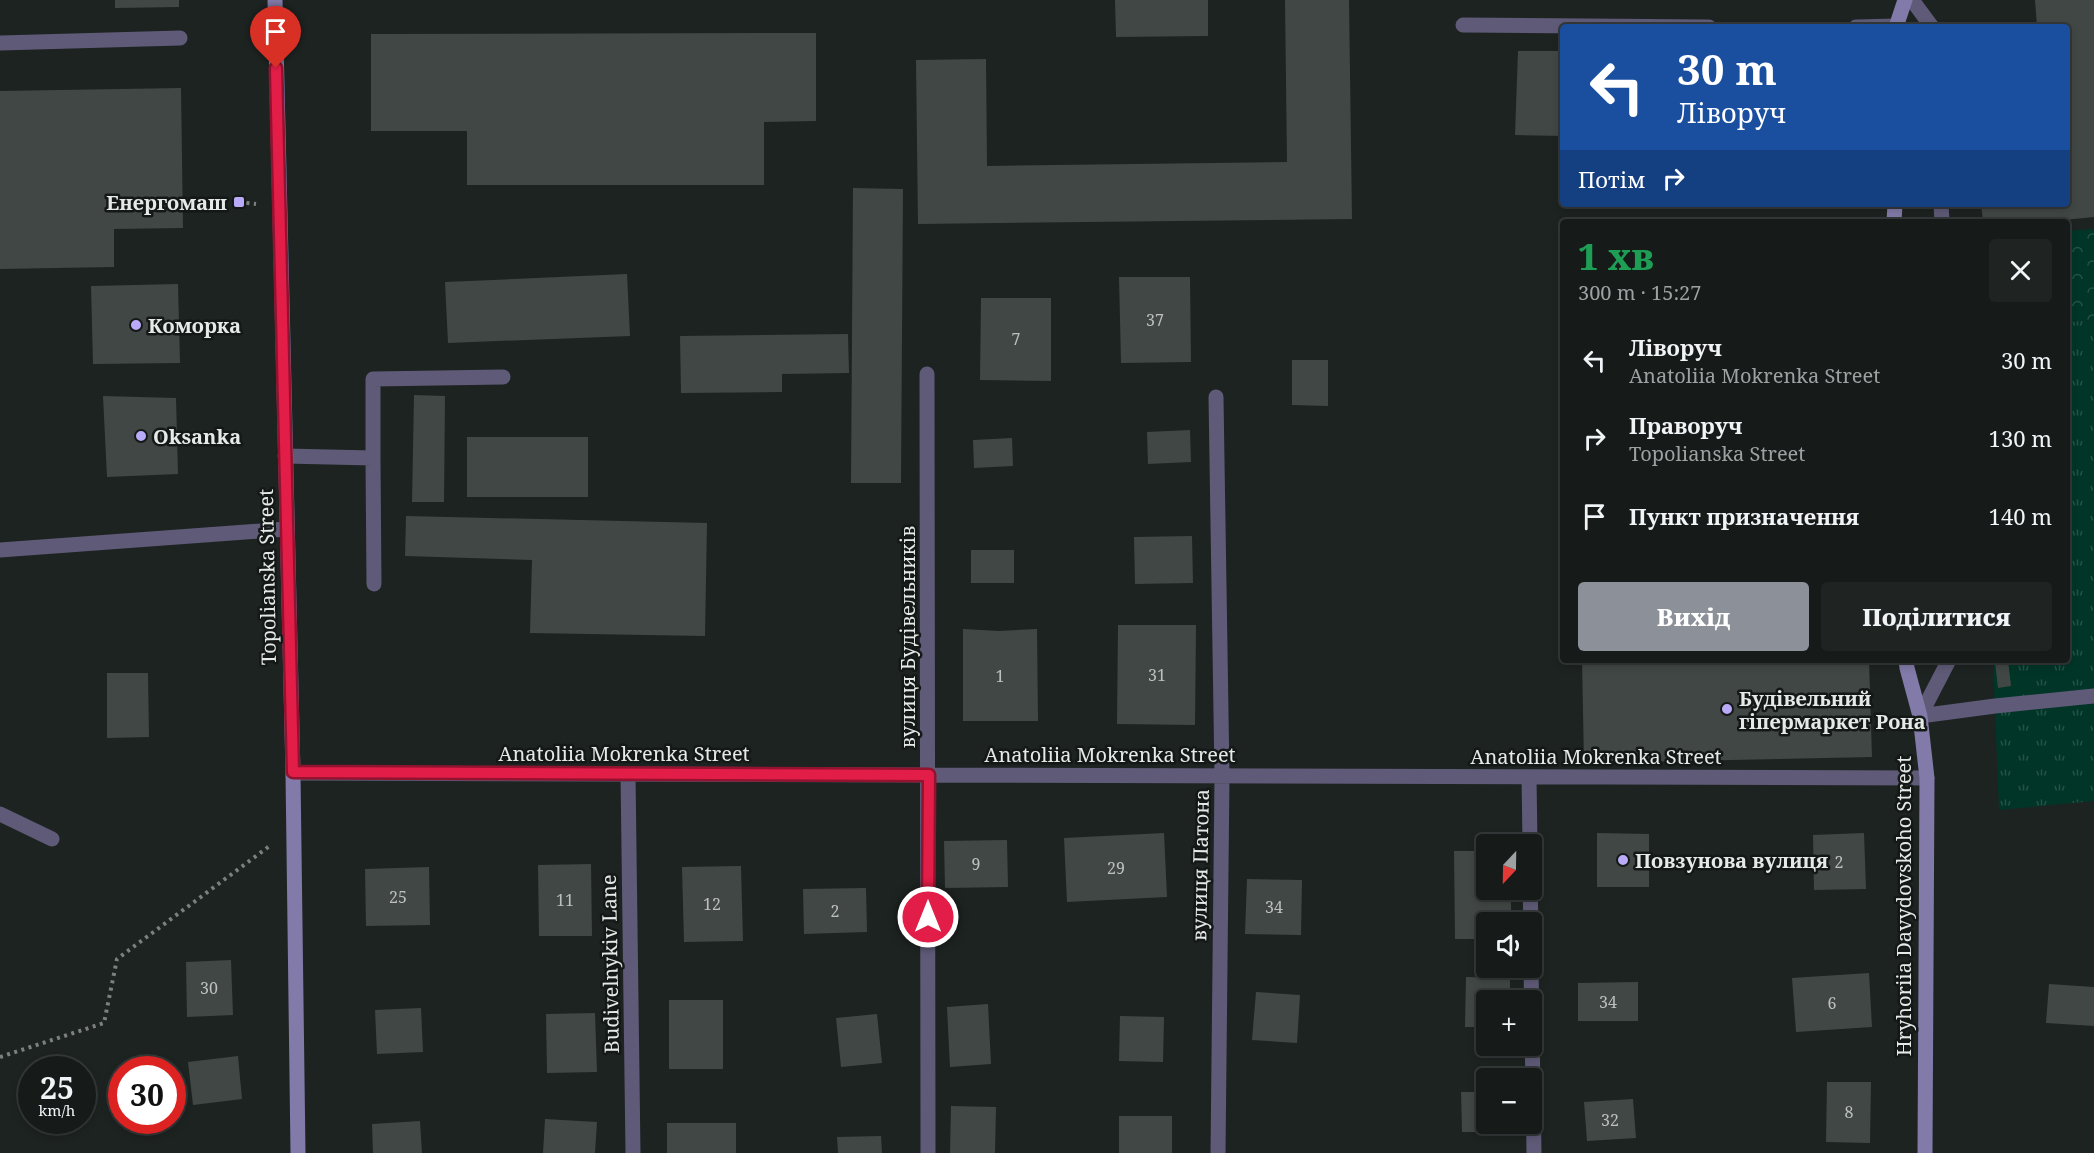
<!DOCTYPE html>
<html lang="uk">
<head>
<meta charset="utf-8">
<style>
  body { margin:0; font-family:"Noto Serif",serif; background:#1f2322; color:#f1f3f6; height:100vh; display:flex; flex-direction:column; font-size:22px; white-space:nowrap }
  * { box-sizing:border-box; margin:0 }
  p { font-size:20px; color:#9ea1a2 }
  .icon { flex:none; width:33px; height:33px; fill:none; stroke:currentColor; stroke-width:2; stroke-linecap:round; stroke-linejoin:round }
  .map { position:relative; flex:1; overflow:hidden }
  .details { position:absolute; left:1560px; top:219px; width:510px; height:444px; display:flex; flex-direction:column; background:#161a19; border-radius:6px; box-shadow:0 3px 9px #0003,0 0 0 2px #353838 }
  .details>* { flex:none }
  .banner { position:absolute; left:1560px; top:24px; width:510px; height:183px; border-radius:6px; box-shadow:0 3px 9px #0003,0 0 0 2px #353838; background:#1a4fa0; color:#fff; overflow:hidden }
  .needle { width:39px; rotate:202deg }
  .buttons { position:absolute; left:1476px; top:834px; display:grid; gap:12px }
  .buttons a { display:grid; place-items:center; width:66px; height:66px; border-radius:6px; background:#161a19; box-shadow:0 3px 9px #0003,0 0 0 2px #353838; font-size:30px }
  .speed { position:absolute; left:18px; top:1056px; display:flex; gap:12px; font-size:30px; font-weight:700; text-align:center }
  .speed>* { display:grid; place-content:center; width:78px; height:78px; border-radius:50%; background:#161a19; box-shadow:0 3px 9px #0003,0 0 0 2px #353838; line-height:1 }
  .speed small { font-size:15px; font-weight:400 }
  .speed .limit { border:9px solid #d22; background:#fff; color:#111 }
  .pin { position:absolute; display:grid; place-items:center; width:51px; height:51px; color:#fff; margin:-62px -26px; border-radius:50% 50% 50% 0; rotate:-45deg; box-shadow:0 0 6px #0007 }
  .pin .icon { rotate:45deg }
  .me { position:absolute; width:66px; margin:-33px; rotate:0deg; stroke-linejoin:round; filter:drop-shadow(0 0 4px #0008) }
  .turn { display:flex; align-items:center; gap:21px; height:126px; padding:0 18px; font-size:27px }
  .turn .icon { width:78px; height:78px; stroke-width:2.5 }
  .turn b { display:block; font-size:42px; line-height:51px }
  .then { display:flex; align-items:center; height:57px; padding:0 18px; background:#0003; gap:12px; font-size:22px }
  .round { display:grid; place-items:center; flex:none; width:63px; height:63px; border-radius:6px; background:#1f2322 }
  .overview { display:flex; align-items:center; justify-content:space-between; height:102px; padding:0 18px }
  h1 { font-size:36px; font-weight:800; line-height:45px; color:#1e9e55 }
  .cta { display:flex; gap:12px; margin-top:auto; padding:12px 18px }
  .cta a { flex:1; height:69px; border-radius:6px; background:#8c9099; color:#fff; font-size:24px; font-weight:800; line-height:69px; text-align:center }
  .cta a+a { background:#1f2322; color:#f1f3f6 }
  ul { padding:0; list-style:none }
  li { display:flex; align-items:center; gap:18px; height:78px; padding:0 18px }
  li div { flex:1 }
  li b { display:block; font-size:22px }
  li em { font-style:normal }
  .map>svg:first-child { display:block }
</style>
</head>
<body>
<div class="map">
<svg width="2094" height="1153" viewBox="0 0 2094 1153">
  <defs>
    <pattern id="grass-tufts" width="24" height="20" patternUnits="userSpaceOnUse" patternTransform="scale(1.5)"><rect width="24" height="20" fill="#003528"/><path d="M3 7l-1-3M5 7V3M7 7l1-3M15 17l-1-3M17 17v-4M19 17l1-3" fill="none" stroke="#255247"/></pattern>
    <pattern id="forest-crowns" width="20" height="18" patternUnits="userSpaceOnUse" patternTransform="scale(1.5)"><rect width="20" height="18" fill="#003528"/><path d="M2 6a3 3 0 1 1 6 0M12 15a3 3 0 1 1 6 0" fill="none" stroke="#255247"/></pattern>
  </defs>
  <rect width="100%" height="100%" fill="#1d2321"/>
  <path fill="url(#grass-tufts)" d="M2094 320V801L1999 810 1993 660H2067V322Z"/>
  <path fill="url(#forest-crowns)" d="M2094 229V320L2067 322V231Z"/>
  <path fill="#414745" d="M115 0H179V7L115 8Z
    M1115 0H1208V36L1116 37Z
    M1285 0H1349L1352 219 918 224 916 60 986 59 987 166 1287 162Z
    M2035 0H2094V217L2044 222H1983L1981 204H2067V27H2037Z
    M816 33V121L764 122V185H467V131H371V34Z
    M1518 51H1563V136L1515 135Z
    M181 88 183 228 114 229V267L0 269V91Z
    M853 188 903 189 901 483H851Z
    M627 274 630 336 448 343 445 282Z
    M1119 277H1190L1191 362 1121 363Z
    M178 284 180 363 93 364 91 286Z
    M981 298H1051V381L980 380Z
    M848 334 849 373 782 374V392L681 393 680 336Z
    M1292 360H1328V406L1292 405Z
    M414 395 445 396 444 502H412Z
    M103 396 176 398 178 474 107 477Z
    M1190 430 1191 462 1148 464 1147 432Z
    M467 437H588V497H467Z
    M1012 438 1013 466 974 468 973 440Z
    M406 516 707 523 705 636 530 633 532 560 405 556Z
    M1192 536 1193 583 1135 584 1134 537Z
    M971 550H1014V583H971Z
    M1118 625H1196L1195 725 1117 724Z
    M963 629 999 631 1037 629 1038 721H963Z
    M1582 660H1869L1872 757 1584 763Z
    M2008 660 2011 686 1998 688 1995 662Z
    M107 673H148L149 737 107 738Z
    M1164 833 1167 897 1067 902 1064 838Z
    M1597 833 1649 834V887H1597Z
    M1864 833 1866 889 1814 890 1813 835Z
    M1007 840 1008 887 945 888 944 841Z
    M1454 851H1486V890H1511V922H1486V939H1455Z
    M591 864 592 936H539L538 865Z
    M741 866 743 941 684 942 682 867Z
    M429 867 430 925 366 926 365 869Z
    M1247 879 1302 880 1301 935 1245 934Z
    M866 888 867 932 804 934 803 889Z
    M231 960 233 1015 187 1017 186 962Z
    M1869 973 1872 1027 1796 1032 1792 978Z
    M1466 977 1510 978V1000H1486V1027H1465Z
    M1638 982V1021H1578V983Z
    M2049 984 2094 987V1026L2046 1023Z
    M1256 992 1300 995 1297 1043 1252 1040Z
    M669 1000H723V1069H669Z
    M988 1004 991 1064 950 1067 947 1007Z
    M421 1008 423 1052 377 1054 375 1010Z
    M595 1013 597 1072 547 1073 546 1014Z
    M877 1014 882 1063 841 1067 836 1018Z
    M1120 1016 1164 1017 1163 1062 1119 1061Z
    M238 1056 242 1099 193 1105 188 1062Z
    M1827 1082H1871L1870 1143 1826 1142Z
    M1461 1092H1486V1124H1511V1132H1462Z
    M1633 1099 1636 1138 1587 1141 1584 1102Z
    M951 1106 996 1107 995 1153H950Z
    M1119 1116H1172V1153H1119Z
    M545 1119 597 1122 595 1153H543Z
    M420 1121 422 1153H373L372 1124Z
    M667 1123H736V1153H667Z
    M881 1136 882 1153H838L837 1137Z"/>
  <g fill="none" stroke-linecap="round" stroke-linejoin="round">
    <path stroke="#7c817f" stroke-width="4" stroke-dasharray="3 4.5" stroke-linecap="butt" d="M239 202 256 204
      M0 1057 104 1023 117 959 271 845"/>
    <path stroke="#5f5a77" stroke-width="15" d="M1912 0 1932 27
      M1463 25 1709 27
      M1856 27 1896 26
      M0 43 180 38
      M1941 204 1942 222
      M285 456 373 458 374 584
      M373 458V379L503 377
      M0 550 287 529
      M1920 716 1995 706 2094 696
      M1920 716 1949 660
      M0 814 52 839"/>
    <path stroke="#5f5a77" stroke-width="15" d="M927 374 928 1153
      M1216 397 1222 776 1218 1153
      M293 773 1927 778
      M628 774 633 1153
      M1529 777 1530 844
      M1530 890 1531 922
      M1531 968 1534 1153"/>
    <path stroke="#827aa8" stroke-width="15" d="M275 0 293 773 298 1153
      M1896 27 1905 0
      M1894 222 1895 204
      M1906 660 1907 668 1920 716 1927 778 1925 1153"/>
  </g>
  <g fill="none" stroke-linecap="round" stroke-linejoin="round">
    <defs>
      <path id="route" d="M276 68 293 772 929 775 928 917"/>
    </defs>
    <use href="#route" stroke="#92132f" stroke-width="15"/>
    <use href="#route" stroke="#e11d48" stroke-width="10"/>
  </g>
  <g fill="#b9abf7" stroke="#141917" stroke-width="2">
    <rect x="233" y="196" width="12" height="12" rx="3"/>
    <circle cx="136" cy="325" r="6"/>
    <circle cx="141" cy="436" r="6"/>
    <circle cx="1727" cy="709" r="6"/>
    <circle cx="1623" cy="860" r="6"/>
  </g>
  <g text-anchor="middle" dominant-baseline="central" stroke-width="5" stroke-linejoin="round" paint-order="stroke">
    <g font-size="16" fill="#bcc0be">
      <text x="1155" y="320">37</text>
      <text x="1016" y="339">7</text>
      <text x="1157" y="675">31</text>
      <text x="1000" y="676">1</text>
      <text x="1839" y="862">2</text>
      <text x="976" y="864">9</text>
      <text x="1116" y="868">29</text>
      <text x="398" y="897">25</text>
      <text x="565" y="900">11</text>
      <text x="712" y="904">12</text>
      <text x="1274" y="907">34</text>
      <text x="835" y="911">2</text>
      <text x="209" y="988">30</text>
      <text x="1608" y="1002">34</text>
      <text x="1832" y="1003">6</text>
      <text x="1849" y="1112">8</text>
      <text x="1610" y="1120">32</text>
    </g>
    <g font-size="20" font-weight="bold" fill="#e5e9e7" stroke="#141917" text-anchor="start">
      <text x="227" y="202" text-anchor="end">Енергомаш</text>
      <text x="148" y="325">Коморка</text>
      <text x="153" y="436">Oksanka</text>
      <text x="1739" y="698">Будівельний<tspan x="1739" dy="23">гіпермаркет Рона</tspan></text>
      <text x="1635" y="860">Повзунова вулиця</text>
    </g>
    <g font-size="20" fill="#e5e9e7" stroke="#141917">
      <text transform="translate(267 577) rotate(-91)">Topolianska Street</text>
      <text transform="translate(907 637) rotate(-90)">вулиця Будівельників</text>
      <text x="624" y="753">Anatoliia Mokrenka Street</text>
      <text x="1110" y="754">Anatoliia Mokrenka Street</text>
      <text x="1596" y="756">Anatoliia Mokrenka Street</text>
      <text transform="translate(1200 865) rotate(-89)">вулиця Патона</text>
      <text transform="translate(1903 906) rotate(-90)">Hryhoriia Davydovskoho Street</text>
      <text transform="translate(610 964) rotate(-91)">Budivelnykiv Lane</text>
    </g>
  </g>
</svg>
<div class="buttons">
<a><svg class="needle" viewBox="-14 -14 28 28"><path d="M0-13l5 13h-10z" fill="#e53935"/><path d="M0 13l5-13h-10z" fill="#9ea1a2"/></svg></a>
<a><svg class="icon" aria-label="sound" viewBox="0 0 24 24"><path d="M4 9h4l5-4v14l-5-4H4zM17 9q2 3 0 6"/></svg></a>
<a>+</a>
<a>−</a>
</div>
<div class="speed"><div>25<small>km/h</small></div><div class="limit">30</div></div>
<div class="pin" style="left:276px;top:68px;background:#d93025"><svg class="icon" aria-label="arrive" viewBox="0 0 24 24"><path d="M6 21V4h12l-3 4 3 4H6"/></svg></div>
<svg class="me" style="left:928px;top:917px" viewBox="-20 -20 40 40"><circle r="17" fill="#e11d48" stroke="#fff" stroke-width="3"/><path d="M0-11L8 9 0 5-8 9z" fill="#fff"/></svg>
<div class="banner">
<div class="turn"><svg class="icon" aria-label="left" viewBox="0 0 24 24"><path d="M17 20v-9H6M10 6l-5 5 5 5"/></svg><div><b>30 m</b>Ліворуч</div></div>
<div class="then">Потім<svg class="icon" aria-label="right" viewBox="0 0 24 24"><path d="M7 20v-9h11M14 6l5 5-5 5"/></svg></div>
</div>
<section class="details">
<div class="overview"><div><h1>1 хв</h1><p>300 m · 15:27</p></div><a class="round"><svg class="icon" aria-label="close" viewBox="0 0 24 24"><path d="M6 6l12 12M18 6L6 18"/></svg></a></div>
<ul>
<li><svg class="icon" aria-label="left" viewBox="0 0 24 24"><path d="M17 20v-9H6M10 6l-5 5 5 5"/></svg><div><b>Ліворуч</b><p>Anatoliia Mokrenka Street</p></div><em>30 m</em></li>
<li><svg class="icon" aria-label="right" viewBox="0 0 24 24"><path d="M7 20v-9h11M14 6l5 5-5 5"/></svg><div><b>Праворуч</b><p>Topolianska Street</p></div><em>130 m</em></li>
<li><svg class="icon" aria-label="arrive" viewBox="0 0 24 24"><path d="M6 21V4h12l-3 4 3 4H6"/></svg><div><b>Пункт призначення</b></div><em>140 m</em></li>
</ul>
<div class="cta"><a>Вихід</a><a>Поділитися</a></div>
</section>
</div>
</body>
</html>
